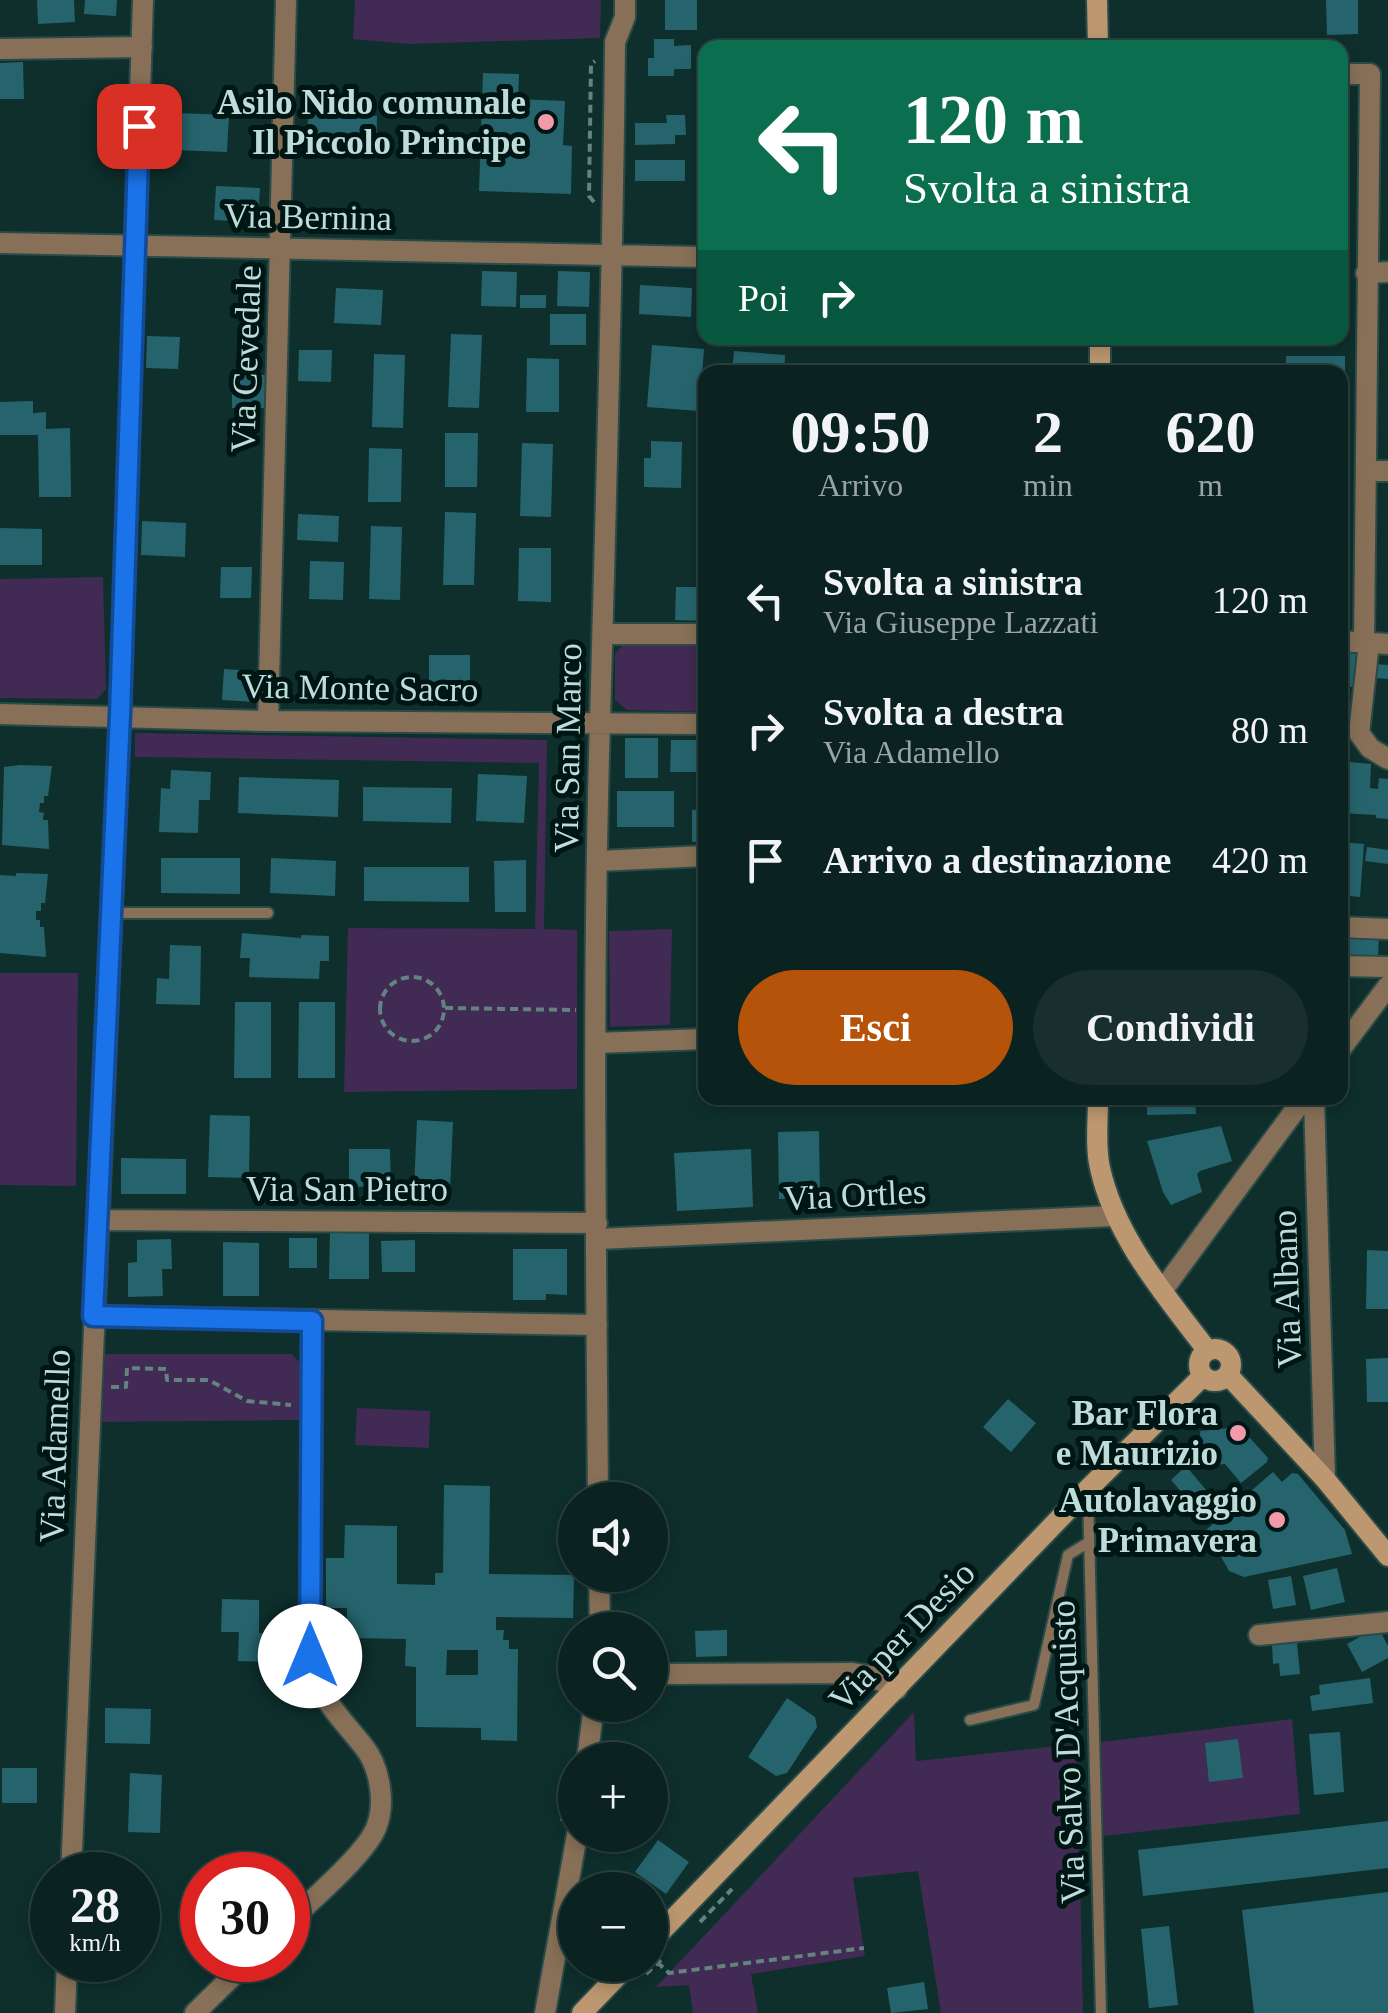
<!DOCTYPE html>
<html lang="it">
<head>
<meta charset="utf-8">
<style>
  body { margin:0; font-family:Georgia,serif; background:#182f2e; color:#f1f3f6; height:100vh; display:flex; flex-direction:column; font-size:38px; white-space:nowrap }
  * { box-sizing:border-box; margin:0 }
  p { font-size:32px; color:#99a4a5 }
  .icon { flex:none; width:55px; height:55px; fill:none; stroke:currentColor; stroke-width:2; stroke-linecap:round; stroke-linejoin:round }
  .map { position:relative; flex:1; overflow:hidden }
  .drawer { position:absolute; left:698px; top:365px; width:650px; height:740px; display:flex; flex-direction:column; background:#0a2321; border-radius:20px; box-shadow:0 5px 15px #0003,0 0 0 2px #2a403f }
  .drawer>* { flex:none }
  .banner { position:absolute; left:698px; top:40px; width:650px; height:305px; border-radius:20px; box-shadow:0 5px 15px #0003,0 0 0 2px #2a403f; background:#0b6e4f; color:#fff; overflow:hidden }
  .controls { position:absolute; left:558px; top:1482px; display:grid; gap:20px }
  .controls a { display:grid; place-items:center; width:110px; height:110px; border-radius:50%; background:#0a2321; box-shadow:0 5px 15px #0003,0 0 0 2px #2a403f; font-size:50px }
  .speed { position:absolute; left:30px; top:1852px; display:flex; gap:20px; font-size:50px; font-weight:700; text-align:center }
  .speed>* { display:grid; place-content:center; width:130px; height:130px; border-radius:50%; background:#0a2321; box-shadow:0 5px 15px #0003,0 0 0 2px #2a403f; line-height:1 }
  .speed small { font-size:25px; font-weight:400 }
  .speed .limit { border:15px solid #d22; background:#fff; color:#111 }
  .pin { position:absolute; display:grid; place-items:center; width:85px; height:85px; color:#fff; margin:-42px; border-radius:20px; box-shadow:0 5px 15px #0006 }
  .me { position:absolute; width:110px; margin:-55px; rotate:0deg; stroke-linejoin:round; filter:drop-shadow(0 0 8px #0008) }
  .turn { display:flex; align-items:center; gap:35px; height:210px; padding:0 40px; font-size:45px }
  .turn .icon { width:130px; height:130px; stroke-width:2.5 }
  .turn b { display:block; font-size:70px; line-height:85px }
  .then { display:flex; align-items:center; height:95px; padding:0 40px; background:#0003; gap:20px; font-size:38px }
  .eta { display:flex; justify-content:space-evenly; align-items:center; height:170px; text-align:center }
  .eta b { font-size:60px; font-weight:700; line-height:70px }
  .action { display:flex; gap:20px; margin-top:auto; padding:20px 40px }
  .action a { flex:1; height:115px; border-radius:60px; background:#b45309; color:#fff; font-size:40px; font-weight:700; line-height:115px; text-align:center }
  .action a+a { background:#182f2e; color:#f1f3f6 }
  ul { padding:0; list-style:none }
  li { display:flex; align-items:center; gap:30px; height:130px; padding:0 40px }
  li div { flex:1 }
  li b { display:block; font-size:38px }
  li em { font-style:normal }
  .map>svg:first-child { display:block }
</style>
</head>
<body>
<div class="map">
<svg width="1388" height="2013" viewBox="0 0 1388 2013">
  <rect width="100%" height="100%" fill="#0e2f2c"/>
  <path fill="#412a53" d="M355 0H601L600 38 409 44 353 39Z
    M103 577 106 689 97 699 0 698V579Z
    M705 644V712L627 710 615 700V654L622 646Z
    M135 733 547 740 544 929 577 930V1089L344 1092 348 928 535 929 539 763 135 757Z
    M672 929 670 1025 610 1027 609 931Z
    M0 973H78L76 1186 0 1185Z
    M105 1354H292L301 1364 300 1420 102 1422Z
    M357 1408 430 1411 429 1448 355 1445Z
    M914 1712 916 1761 1077 1744 1083 2013H941L918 1871 853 1878 865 1956 751 1974 758 2013H693L689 1985 656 1987Z
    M1292 1719 1300 1814 1103 1836 1101 1742Z"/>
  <path fill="#26646d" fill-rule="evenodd" d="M37 0H74L75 22 38 24Z
    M85 0H117L116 16 84 14Z
    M665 0H697V30H665Z
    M1326 0H1358V34L1327 35Z
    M654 39H674V46L691 45V69H674V76H648V58H654Z
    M23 62 24 99H0V63Z
    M483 73 519 74 518 99 565 101 563 145 572 146 571 194 479 191Z
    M176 113 229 115 227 152 174 150Z
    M308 113 377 116 376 158 307 155Z
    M666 115H685L686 135H675V144L635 145V123H667Z
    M635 160H685V181H635Z
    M216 186 260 188 258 222 214 220Z
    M482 271 517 272 516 307 481 306Z
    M558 271 590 272 589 307 557 306Z
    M697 283 705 284V317H696Z
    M640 285 692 288 691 317 639 314Z
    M336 288 383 290 381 325 334 323Z
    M520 295H546V308H520Z
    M550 314H586V345H550Z
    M451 334 482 335 479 408 448 407Z
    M147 336 180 337 178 369 146 368Z
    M652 345 704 349 699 411 647 407Z
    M299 350H332L331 382 298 381Z
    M734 351 785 355 784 372H732Z
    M374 354 405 355 403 428 372 427Z
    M1286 356H1345V388H1340V372H1286Z
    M527 358 559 359V412H526Z
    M232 375H266V408H232Z
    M33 401V413L46 412V429L70 428 71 497H39L38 435H0V402Z
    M445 433H478L477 487H445Z
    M651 441 682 442 681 488 644 487V458H651Z
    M522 443 553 444 551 517 520 516Z
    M369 448 402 449 401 502H368Z
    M445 512 476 513 474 585H443Z
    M298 514 339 516 338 542 297 540Z
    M142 521 186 523 185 557 141 555Z
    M371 526 402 527 400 600 369 599Z
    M0 528 42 529V565H0Z
    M519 548H551V602L518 601Z
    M310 561 344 562 343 600 309 599Z
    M221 567H252L251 598H220Z
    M676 587H705V621L675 620Z
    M1346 652 1363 654 1360 688 1343 686V683H1340V654Z
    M429 655H470V686L429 685Z
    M1375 664 1388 665V679L1374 678Z
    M224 669 258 671 256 702 222 700Z
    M625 738H658V778H625Z
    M671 740H705V772H670Z
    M1340 761 1371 764 1370 788 1378 789 1379 778 1388 779V819L1376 818V815L1340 813Z
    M20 765 52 766 48 796H44V803H40L39 812 44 813 43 820H48L49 849 2 845 4 767Z
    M171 770 211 772 210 800H199L198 833 159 832 161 788 170 789Z
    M478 774 527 776 524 823 476 821Z
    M239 777 339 780 338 817 238 813Z
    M363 787 452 788 451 823 363 821Z
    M617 791H674V827H617Z
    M705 809V842H692V810Z
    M1340 842 1364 844 1360 897 1340 895Z
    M1367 847 1388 850V864L1365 861Z
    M161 858H240V894L161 893Z
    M271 858 336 861 335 896 270 893Z
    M526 860V912H495L494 861Z
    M364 867H469V902L364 901Z
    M16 873 48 874 45 903H41V911H36V920H40V927H44L46 957 0 953V875L16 876Z
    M1345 931H1379L1378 959 1344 958Z
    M242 933 301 938V935L329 936V961H320L319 979 249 977 250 958H240Z
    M170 945 201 946 200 1005 156 1004 157 978 169 979Z
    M698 975H705V1009H699Z
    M235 1002H271V1078H234Z
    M299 1002H335V1078H298Z
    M1147 1098 1195 1100 1196 1114 1147 1115Z
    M210 1115 250 1116 249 1178 208 1177Z
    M417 1120 453 1122 450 1189 414 1188Z
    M1221 1126 1232 1161 1200 1171 1197 1174 1202 1192 1171 1205 1163 1192 1147 1141Z
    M819 1131 820 1198 779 1199 778 1132Z
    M349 1149H390L391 1186 349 1187Z
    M751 1149 753 1207 677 1211 674 1153Z
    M121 1158 186 1159V1194H121Z
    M330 1232H369V1279H329Z
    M289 1238H317V1268H289Z
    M171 1239 172 1269H162L163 1296 128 1297V1263L137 1262V1240Z
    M415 1240V1272H382L381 1241Z
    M223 1242 259 1243V1296H223Z
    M513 1249H567V1295L546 1294V1300H513Z
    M1367 1250 1388 1251V1309H1366Z
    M1388 1358V1402H1367L1366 1359Z
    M1008 1399 1036 1423 1011 1452 983 1427Z
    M1240 1427 1268 1458 1267 1462 1241 1483 1225 1464 1201 1466 1200 1431Z
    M1186 1466 1222 1509 1207 1522 1171 1480Z
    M1273 1472 1282 1482 1292 1473 1298 1474 1345 1530 1352 1554 1244 1577 1229 1571 1206 1530Z
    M444 1485 490 1486 489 1574 574 1575 573 1618 496 1617V1630H504L503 1640H509V1649H518L517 1741 481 1740V1728L416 1727V1667L405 1666 406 1639 347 1638V1608H326V1558H344L345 1525 397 1526V1584L435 1585V1573H443ZM447 1650H478V1675H446Z
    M1337 1568 1345 1602 1311 1610 1303 1576Z
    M1291 1576 1296 1605 1273 1609 1268 1580Z
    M222 1599 259 1600V1633H279V1662L238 1661 239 1632H221Z
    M1378 1627 1388 1646V1658L1362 1672 1347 1644Z
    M727 1630V1656L696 1657 695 1631Z
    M1297 1643 1300 1674 1280 1676 1279 1663 1273 1664 1272 1645Z
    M1370 1678 1373 1703 1312 1711 1310 1696 1320 1694 1319 1685Z
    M787 1698 815 1717 817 1727 787 1773 776 1776 748 1757Z
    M105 1708 151 1709 150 1744 105 1743Z
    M1340 1732 1344 1792 1314 1795 1309 1734Z
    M1238 1739 1243 1778 1209 1782 1205 1743Z
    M2 1768H37V1803H2Z
    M130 1773 162 1775 160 1833 128 1832Z
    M1388 1821V1868L1143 1896 1138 1850Z
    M658 1840 689 1862 666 1894 635 1872Z
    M1388 1892V2013H1254L1242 1910Z
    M1169 1926 1178 2005 1149 2008 1141 1929Z
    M924 1982 928 2009 891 2013 887 1988Z"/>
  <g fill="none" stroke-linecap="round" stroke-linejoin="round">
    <defs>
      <path id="lane" d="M111 913H268
        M1088 1494 1101 2013
        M970 1720 1034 1705 1068 1555 1089 1542"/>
      <path id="street" d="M0 49 142 47
        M1340 74H1370L1364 642
        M0 243 705 257
        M1366 273 1388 272
        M1367 471H1388
        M603 634H705
        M1340 641 1388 644
        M1369 643 1359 733 1370 748 1388 759
        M0 714 268 721 705 724
        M268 721 286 0
        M598 861 705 856
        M1340 927 1388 929
        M1340 966 1388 967
        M596 1043 705 1039
        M1340 1050 1388 986
        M1314 1098 1325 1479
        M97 1220 597 1223
        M598 1239 1115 1216
        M1162 1291 1304 1098
        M93 1316 597 1325
        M598 1500C596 1241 592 981 600 722 606 495 613 269 615 42L625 17V0
        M599 1575 600 1630
        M1259 1635 1388 1622
        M650 1674 853 1673 871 1676 897 1689
        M587 1760 594 1705
        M71 1875 120 715 143 0
        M288 1923C310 1901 365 1855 376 1828 386 1804 380 1767 364 1747 338 1714 319 1700 310 1656L312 1321
        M65 2013 67 1960
        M195 2013 249 1960
        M545 2013 577 1835"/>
      <path id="secondary" d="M1097 0 1098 48
        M1100 338V372
        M1098 1098C1098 1120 1095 1147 1100 1168 1115 1237 1166 1296 1207 1350
        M1199 1365a16 16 0 1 1 32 0a16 16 0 1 1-32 0Z
        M1228 1375 1325 1479 1388 1556
        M650 1943 1088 1489 1203 1376
        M582 2013 628 1965"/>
    </defs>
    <use href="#lane" stroke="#2a4b48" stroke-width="14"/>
    <use href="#street" stroke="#2a4b48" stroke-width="24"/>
    <use href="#secondary" stroke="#2a4b48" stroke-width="24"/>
    <path stroke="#63837f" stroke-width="4" stroke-dasharray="8 5" stroke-linecap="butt" d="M594 202 589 196 591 64 595 61
      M380 1009a32 32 0 1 1 64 0a32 32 0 1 1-64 0Z
      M445 1008 576 1010
      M111 1387H126L127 1368 166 1369 167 1380H209L247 1401 291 1405
      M562 1821 569 1771
      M700 1922 732 1889
      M657 1962 669 1973 864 1948
      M646 1974 661 1960"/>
    <use href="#lane" stroke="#877057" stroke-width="10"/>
    <use href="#street" stroke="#877057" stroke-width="20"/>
    <use href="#secondary" stroke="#bc9770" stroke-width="20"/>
  </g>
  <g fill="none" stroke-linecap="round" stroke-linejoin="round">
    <defs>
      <path id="route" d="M139 126 120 715 93 1316 312 1321 310 1656"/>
    </defs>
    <use href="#route" stroke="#114b97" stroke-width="25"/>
    <use href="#route" stroke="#1a73e8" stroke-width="18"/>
  </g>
  <g fill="#f39aaa" stroke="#001614" stroke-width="4">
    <circle cx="546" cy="122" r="10"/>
    <circle cx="1238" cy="1433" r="10"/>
    <circle cx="1277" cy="1520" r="10"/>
  </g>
  <g text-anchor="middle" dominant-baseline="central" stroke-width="10" stroke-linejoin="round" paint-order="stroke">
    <g font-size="35" font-weight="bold" fill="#bedcd8" stroke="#001614" text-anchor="end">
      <text x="526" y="102">Asilo Nido comunale<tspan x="526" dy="40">Il Piccolo Principe</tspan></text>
      <text x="1218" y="1413">Bar Flora<tspan x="1218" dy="40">e Maurizio</tspan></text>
      <text x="1257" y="1500">Autolavaggio<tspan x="1257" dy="40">Primavera</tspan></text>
    </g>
    <g font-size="35" fill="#bedcd8" stroke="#001614">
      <text transform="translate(308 217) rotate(1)">Via Bernina</text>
      <text transform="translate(246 359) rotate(-88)">Via Cevedale</text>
      <text transform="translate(360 688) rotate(1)">Via Monte Sacro</text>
      <text transform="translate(568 748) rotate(-89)">Via San Marco</text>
      <text x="347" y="1189">Via San Pietro</text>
      <text transform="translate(855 1195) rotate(-3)">Via Ortles</text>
      <text transform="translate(1287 1289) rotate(-92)">Via Albano</text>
      <text transform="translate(55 1446) rotate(-88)">Via Adamello</text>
      <text transform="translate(902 1636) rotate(-46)">Via per Desio</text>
      <text transform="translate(1068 1752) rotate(-92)">Via Salvo D'Acquisto</text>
    </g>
  </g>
</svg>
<div class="controls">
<a><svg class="icon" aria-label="sound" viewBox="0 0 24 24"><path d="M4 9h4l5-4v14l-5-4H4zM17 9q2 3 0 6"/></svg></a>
<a><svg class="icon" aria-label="search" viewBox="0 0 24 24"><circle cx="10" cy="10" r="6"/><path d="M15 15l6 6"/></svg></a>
<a>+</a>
<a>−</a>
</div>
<div class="speed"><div>28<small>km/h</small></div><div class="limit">30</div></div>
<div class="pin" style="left:139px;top:126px;background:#d93025"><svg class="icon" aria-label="arrive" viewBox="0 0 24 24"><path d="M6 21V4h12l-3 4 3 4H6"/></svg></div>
<svg class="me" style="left:310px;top:1656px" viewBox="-20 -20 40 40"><circle r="19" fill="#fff"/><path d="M0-13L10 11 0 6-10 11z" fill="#1a73e8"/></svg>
<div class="banner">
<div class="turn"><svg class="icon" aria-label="left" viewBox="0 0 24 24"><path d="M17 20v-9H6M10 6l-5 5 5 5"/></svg><div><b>120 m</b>Svolta a sinistra</div></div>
<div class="then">Poi<svg class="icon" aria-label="right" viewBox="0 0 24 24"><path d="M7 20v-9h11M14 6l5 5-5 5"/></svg></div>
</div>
<section class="drawer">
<div class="eta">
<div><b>09:50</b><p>Arrivo</p></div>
<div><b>2</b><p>min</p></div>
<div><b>620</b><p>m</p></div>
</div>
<ul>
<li><svg class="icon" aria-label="left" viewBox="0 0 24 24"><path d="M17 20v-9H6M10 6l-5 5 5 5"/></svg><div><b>Svolta a sinistra</b><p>Via Giuseppe Lazzati</p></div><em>120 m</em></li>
<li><svg class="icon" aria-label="right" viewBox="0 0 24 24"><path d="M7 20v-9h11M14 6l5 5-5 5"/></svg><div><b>Svolta a destra</b><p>Via Adamello</p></div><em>80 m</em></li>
<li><svg class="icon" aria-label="arrive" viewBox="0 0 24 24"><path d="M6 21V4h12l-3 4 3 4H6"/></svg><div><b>Arrivo a destinazione</b></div><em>420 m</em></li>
</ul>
<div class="action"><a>Esci</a><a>Condividi</a></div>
</section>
</div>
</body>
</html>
